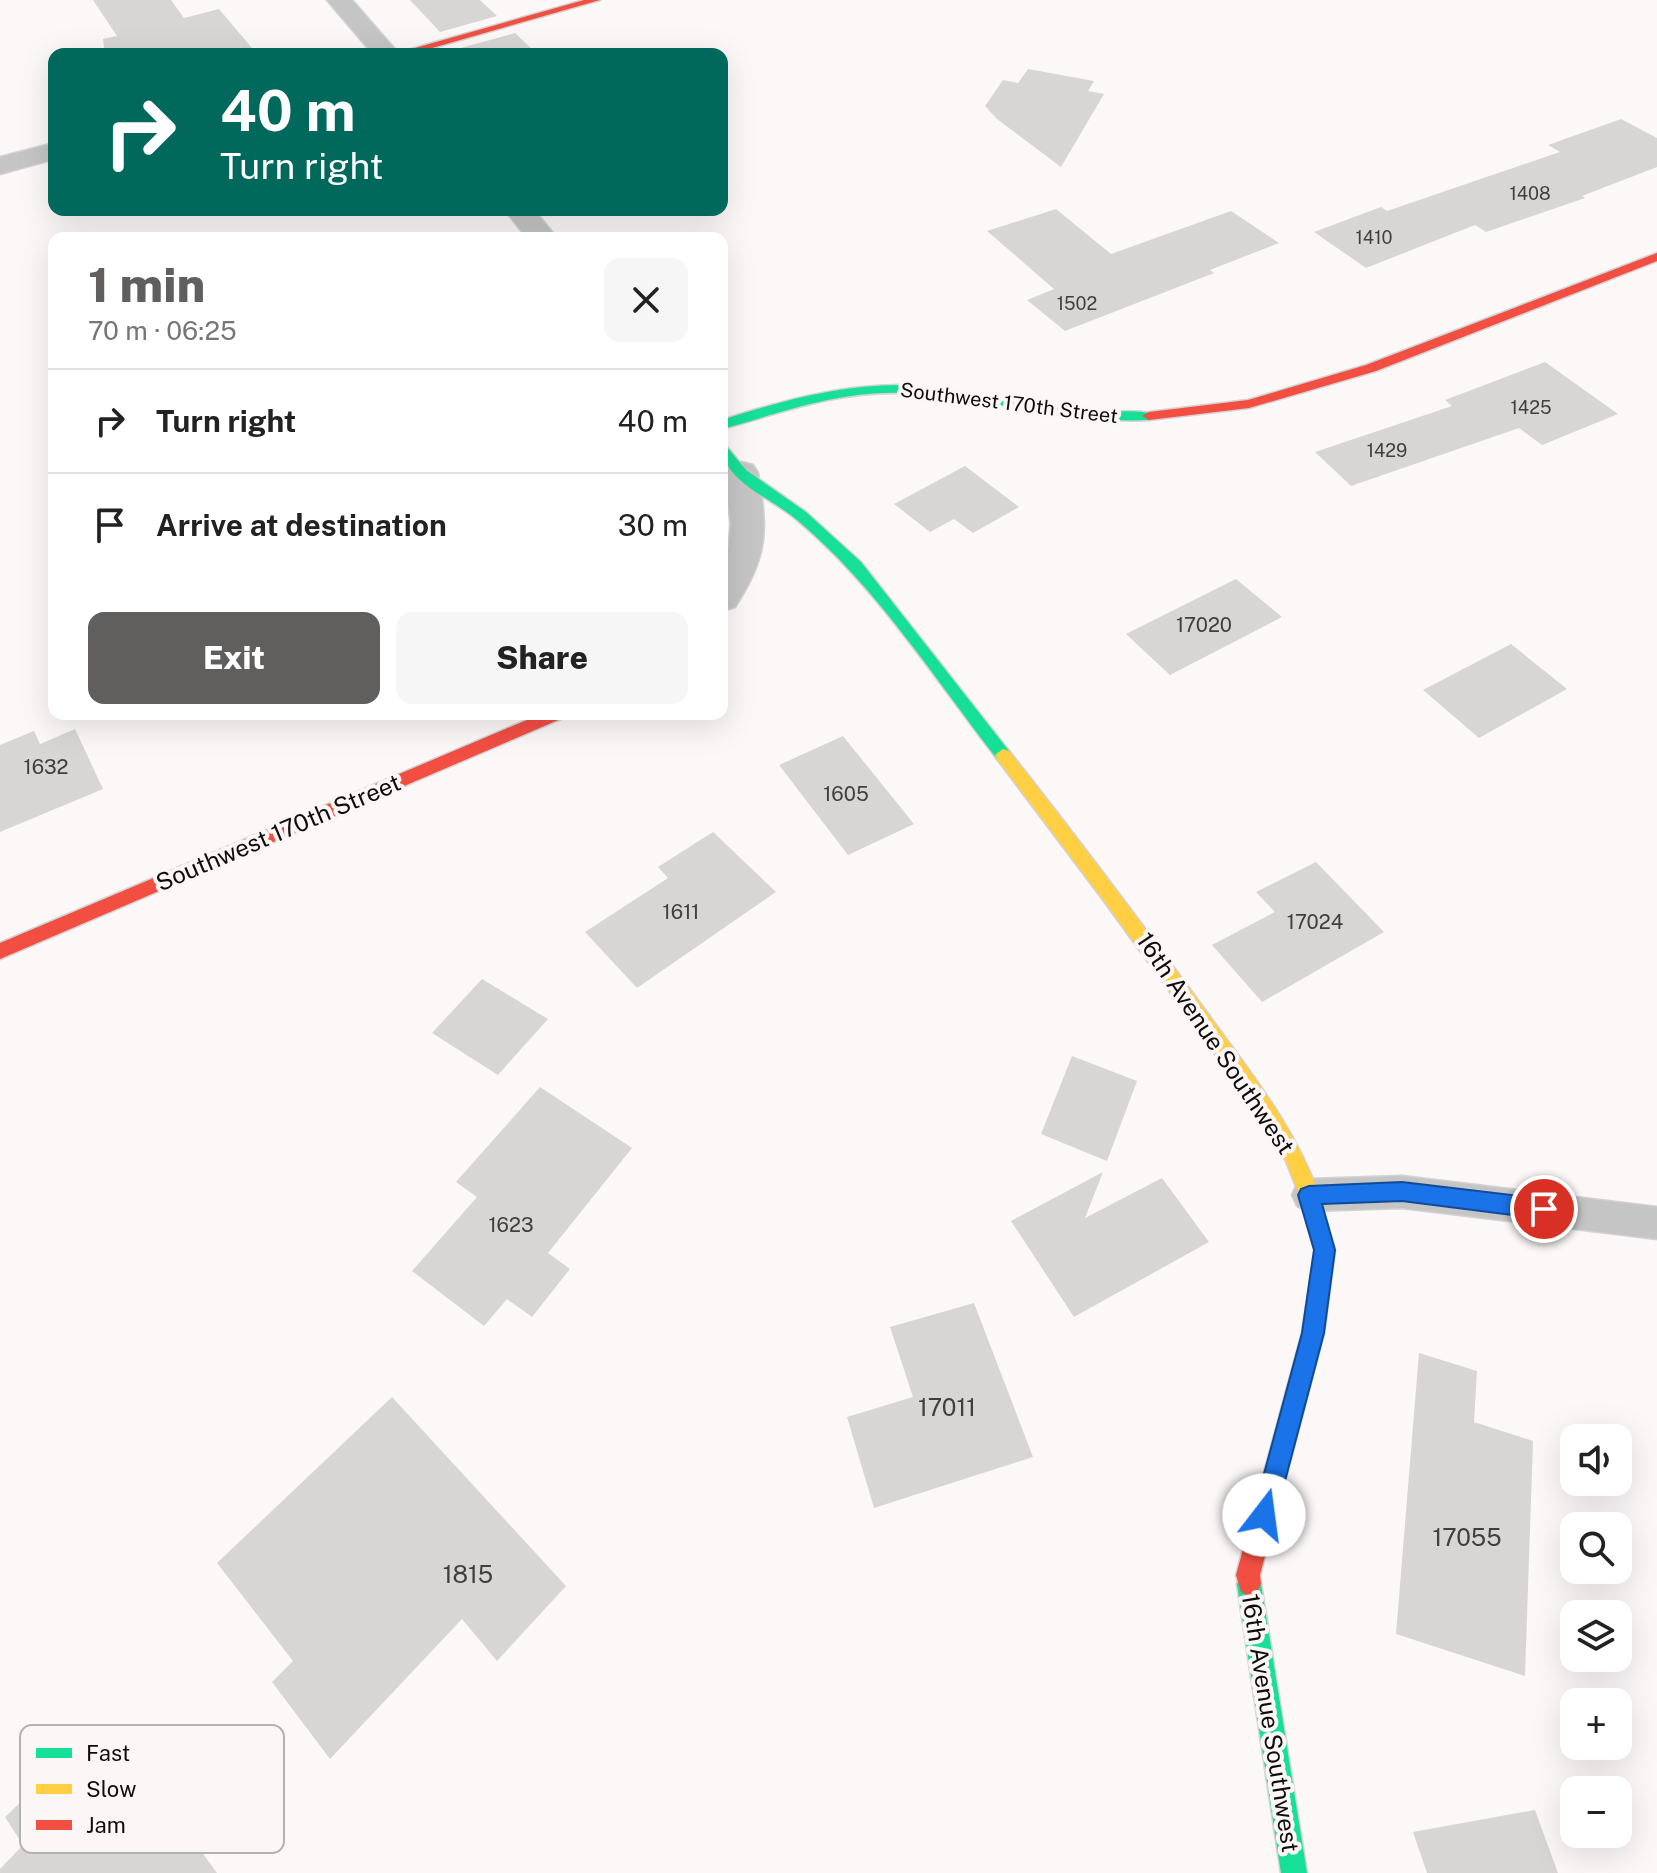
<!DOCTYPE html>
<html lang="en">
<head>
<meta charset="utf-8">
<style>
  body { margin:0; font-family:"Public Sans",sans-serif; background:#f6f6f6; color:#222; height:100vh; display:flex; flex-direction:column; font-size:30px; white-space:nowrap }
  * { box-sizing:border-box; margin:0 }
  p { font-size:26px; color:#767676 }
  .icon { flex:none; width:44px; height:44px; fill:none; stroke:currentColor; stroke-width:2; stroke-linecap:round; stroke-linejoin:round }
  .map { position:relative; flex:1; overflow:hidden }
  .sheet { position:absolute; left:48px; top:232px; width:680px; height:488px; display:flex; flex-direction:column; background:#fff; border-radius:16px; box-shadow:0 8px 32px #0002 }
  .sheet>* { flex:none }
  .hud { position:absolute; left:48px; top:48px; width:680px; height:168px; border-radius:16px; box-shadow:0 8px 32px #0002; background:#00695c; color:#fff; overflow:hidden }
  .buttons { position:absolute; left:1560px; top:1424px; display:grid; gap:16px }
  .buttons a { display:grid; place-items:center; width:72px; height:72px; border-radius:16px; background:#fff; box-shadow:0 8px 32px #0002; font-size:40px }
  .pin { position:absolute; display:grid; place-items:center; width:68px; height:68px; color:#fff; margin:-34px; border:4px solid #fff; border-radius:50%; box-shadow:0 2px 8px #0007 }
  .me { position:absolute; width:88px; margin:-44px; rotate:15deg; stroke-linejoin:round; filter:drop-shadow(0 0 6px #0008) }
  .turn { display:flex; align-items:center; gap:28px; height:168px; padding:0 40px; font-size:36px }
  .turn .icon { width:104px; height:104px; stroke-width:2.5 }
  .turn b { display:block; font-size:56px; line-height:68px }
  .round { display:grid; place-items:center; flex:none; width:84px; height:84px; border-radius:16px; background:#f6f6f6 }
  .head { display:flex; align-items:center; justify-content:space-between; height:136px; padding:0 40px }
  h1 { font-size:48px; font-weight:800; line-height:60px; color:#615f5e }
  .cta { display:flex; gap:16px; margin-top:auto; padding:16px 40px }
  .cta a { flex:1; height:92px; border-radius:16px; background:#615f5e; color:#fff; font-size:32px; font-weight:800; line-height:92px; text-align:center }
  .cta a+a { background:#f6f6f6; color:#222 }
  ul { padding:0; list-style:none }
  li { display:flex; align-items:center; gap:24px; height:104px; padding:0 40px; border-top:2px solid #e0e0e0 }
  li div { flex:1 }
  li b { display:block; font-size:30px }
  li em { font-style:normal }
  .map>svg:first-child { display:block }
</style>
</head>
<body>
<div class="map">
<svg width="1657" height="1873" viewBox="0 0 1657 1873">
  <rect width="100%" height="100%" fill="#fbf8f7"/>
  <path fill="#d8d6d5" d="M93 0H171L184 18 219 9 257 54H105L103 39 117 36Z
    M410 0H480L497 16 440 32Z
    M515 33 537 54H462L457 49Z
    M1028 69 1094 81 1088 91 1104 94 1061 167 997 119 985 106 1003 80 1018 83Z
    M1621 119 1657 138V167L1582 196 1585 198 1486 232 1475 225 1366 268 1314 232 1381 207 1387 211 1560 152 1548 145Z
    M1056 209 1111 254 1231 211 1279 243 1210 270 1214 273 1065 331 1027 300 1054 289 987 231Z
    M1545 362 1618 414 1542 445 1519 428 1351 486 1315 452 1452 406 1445 400Z
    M965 466 1019 507 973 533 954 519 930 532 894 504Z
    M1236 579 1282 617 1170 675 1126 634Z
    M1511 644 1567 689 1479 738 1423 690Z
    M75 729 103 789 0 832V745L34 731 40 744Z
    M843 736 914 824 848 855 779 765Z
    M713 832 776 892 637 988 585 932 668 878 658 867Z
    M1316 862 1384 932 1262 1002 1212 945 1275 912 1256 892Z
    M482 979 548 1019 498 1075 432 1033Z
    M1072 1056 1137 1081 1107 1161 1041 1134Z
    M540 1087 632 1148 548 1253 570 1269 532 1317 507 1299 484 1326 412 1271 477 1197 456 1182Z
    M1103 1172 1085 1218 1162 1178 1209 1242 1074 1317 1011 1221Z
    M974 1303 1033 1457 874 1508 847 1417 913 1397 890 1327Z
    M1419 1353 1477 1371 1474 1422 1533 1441 1525 1676 1396 1634Z
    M392 1397 566 1586 497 1661 462 1619 330 1759 272 1682 293 1661 217 1563Z
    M133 1756 217 1873H0V1869L23 1845 5 1817 46 1778 73 1817Z
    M1535 1810 1558 1873H1427L1413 1832Z"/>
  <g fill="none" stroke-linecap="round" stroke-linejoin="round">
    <defs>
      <path id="lane" d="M1402 1176 1657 1207V1239L1402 1208 1309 1211 1297 1206 1292 1195 1297 1184 1309 1179Z"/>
      <path id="street" d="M327 0H352L399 54H373Z
        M54 143V159L0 174V157Z
        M505 210H534L557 238H527Z
        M741 462 753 465 758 473C768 532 768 556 735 607L722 611V568L728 552 731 524 724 473 729 465Z"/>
      <path id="fast" d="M900 385C964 390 1026 408 1090 412 1105 413 1146 408 1156 416L1149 420C1064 424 985 396 901 393 838 391 781 413 722 429V420C781 401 838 385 900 385Z
        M722 446 727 447 746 470 806 512 861 562 1009 751 1011 755 1009 759H997C935 679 875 585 797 520 773 499 722 481 722 446Z
        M1249 1572 1257 1576 1261 1584 1307 1873H1281L1237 1584 1241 1576Z"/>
      <path id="slow" d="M1003 749 1009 751C1077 837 1143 925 1208 1014 1250 1072 1295 1127 1319 1195L1316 1202 1309 1204 1302 1202 1286 1161 1248 1100 1104 901 997 759 995 755Z"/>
      <path id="jam" d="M584 0H600L411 54H394Z
        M1657 253V261L1376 371 1249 408 1149 420 1142 416 1149 412 1248 400 1366 365Z
        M541 714H565L563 718 0 959V943Z
        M1309 1186 1316 1188 1319 1195 1335 1250 1324 1333 1260 1575 1261 1584 1257 1592 1249 1596 1241 1592 1236 1575 1302 1333 1315 1250 1299 1195 1302 1188Z"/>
    </defs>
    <use href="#lane" stroke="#d4d2d2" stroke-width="3"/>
    <use href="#street" stroke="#d4d2d2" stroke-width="3"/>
    <use href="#fast" stroke="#d4d2d2" stroke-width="3"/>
    <use href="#slow" stroke="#d4d2d2" stroke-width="3"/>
    <use href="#jam" stroke="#d4d2d2" stroke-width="3"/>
    <use href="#lane" fill="#c5c5c5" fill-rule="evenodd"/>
    <use href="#street" fill="#c5c5c5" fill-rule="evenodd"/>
    <use href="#fast" fill="#16e098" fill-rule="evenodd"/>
    <use href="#slow" fill="#ffcf43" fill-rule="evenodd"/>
    <use href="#jam" fill="#f24e42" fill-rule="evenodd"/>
  </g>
  <path fill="#1a73e8" stroke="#114b97" stroke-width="2" d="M1402 1182 1544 1199 1551 1202 1554 1209 1551 1216 1544 1219 1402 1201 1322 1204 1335 1250 1324 1333 1276 1515 1273 1523 1264 1526 1256 1523 1253 1515 1302 1333 1310 1277 1314 1250 1298 1195 1301 1189 1309 1186Z"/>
  <g text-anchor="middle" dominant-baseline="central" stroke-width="8" stroke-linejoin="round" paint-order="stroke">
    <g font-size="18" fill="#403f3e">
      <text x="1530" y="193">1408</text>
      <text x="1374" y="237">1410</text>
      <text x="1077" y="303">1502</text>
      <text x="1531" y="407">1425</text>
      <text x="1387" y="450">1429</text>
    </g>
    <g font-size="20" fill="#0e0d0c" stroke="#fcf7f6">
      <text transform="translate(1009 403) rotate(7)">Southwest 170th Street</text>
    </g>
    <g font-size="20" fill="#403f3e">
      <text x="1204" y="625">17020</text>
      <text x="46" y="767">1632</text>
      <text x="846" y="794">1605</text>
      <text x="681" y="912">1611</text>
      <text x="1315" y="922">17024</text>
      <text x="511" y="1225">1623</text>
    </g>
    <g font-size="24" fill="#0e0d0c" stroke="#fcf7f6">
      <text transform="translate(278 832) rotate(-23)">Southwest 170th Street</text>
      <text transform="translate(1216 1043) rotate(56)">16th Avenue Southwest</text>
      <text transform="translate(1271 1723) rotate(81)">16th Avenue Southwest</text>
    </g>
    <g font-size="24" fill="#403f3e">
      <text x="947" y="1407">17011</text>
      <text x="1467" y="1537">17055</text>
      <text x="468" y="1574">1815</text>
    </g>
  </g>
  <rect x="20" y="1725" width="264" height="128" rx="12" fill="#fcf7f6" stroke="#b5b1b0" stroke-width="2"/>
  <rect x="36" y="1748" width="36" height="10" fill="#16e098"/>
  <rect x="36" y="1784" width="36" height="10" fill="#ffcf43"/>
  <rect x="36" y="1820" width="36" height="10" fill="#f24e42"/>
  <g font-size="22" fill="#0e0d0c">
    <text x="86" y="1761">Fast</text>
    <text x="86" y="1797">Slow</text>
    <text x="86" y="1833">Jam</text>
  </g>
</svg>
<div class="buttons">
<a><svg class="icon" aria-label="sound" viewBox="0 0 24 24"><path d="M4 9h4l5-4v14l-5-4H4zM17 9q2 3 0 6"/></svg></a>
<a><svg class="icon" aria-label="search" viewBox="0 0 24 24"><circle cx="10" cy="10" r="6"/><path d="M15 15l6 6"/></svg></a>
<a><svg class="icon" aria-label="layers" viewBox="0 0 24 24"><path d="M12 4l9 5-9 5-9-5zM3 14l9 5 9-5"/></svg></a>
<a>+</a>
<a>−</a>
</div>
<div class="pin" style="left:1544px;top:1209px;background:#d93025"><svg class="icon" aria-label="arrive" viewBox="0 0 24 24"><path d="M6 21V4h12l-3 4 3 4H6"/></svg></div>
<svg class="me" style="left:1264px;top:1515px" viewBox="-20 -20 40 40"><circle r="19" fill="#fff"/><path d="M0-13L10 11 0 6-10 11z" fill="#1a73e8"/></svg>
<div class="hud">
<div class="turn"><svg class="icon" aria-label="right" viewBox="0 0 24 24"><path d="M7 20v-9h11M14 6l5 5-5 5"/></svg><div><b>40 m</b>Turn right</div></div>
</div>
<section class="sheet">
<div class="head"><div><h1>1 min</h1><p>70 m · 06:25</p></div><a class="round"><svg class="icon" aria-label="close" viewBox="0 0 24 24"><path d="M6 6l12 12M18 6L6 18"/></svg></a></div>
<ul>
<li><svg class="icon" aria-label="right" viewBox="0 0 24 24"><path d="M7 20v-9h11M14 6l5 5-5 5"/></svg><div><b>Turn right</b></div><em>40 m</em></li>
<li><svg class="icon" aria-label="arrive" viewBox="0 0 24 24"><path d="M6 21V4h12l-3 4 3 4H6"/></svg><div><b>Arrive at destination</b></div><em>30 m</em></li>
</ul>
<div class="cta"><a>Exit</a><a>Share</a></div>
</section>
</div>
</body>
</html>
